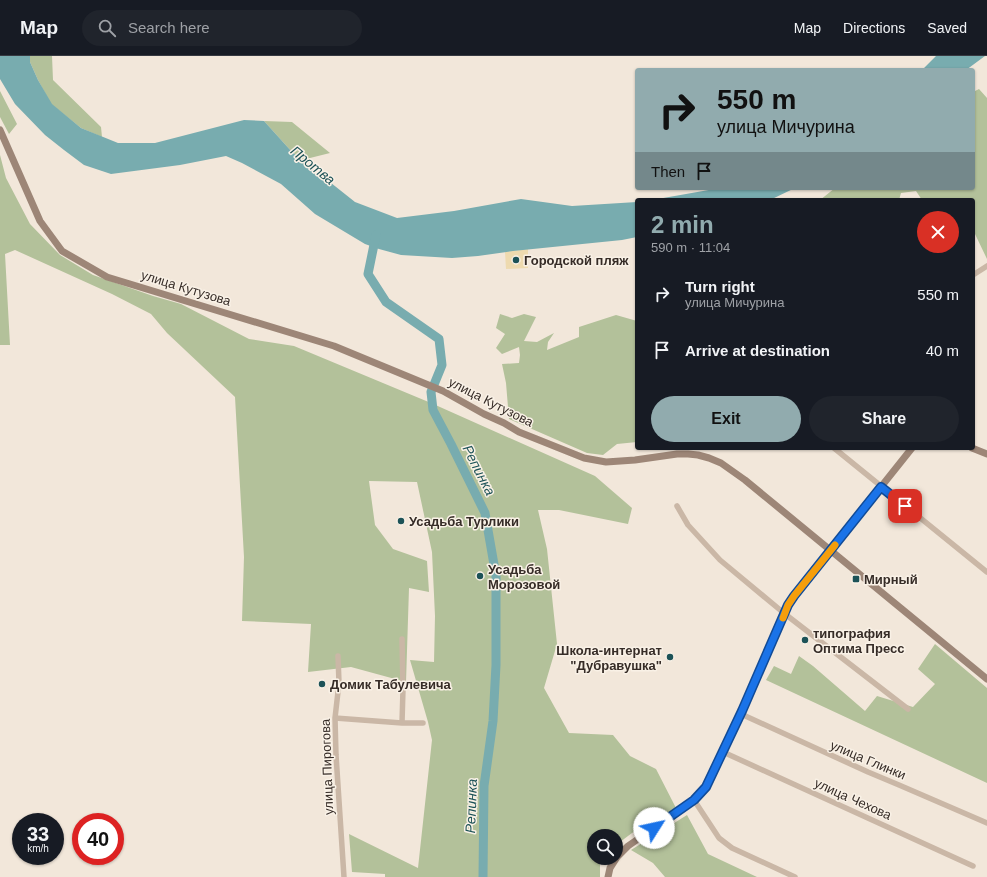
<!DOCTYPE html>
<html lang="en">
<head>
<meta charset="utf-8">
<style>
  body { margin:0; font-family:Arial,sans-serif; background:#20242c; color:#f1f3f6; height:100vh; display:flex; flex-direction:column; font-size:15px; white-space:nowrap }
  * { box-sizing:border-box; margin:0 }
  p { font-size:13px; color:#9ea1a6 }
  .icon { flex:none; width:22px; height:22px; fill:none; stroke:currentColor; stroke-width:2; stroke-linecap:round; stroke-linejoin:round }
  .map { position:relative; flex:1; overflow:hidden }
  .sheet { position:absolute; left:635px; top:142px; width:340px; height:252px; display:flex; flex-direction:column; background:#171b24; border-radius:4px; box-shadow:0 1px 3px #0004 }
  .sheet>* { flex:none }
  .banner { position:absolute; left:635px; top:12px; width:340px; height:122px; border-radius:4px; box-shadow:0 1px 3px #0004; background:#91abae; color:#111; overflow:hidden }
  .tools { position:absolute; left:587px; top:773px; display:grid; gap:8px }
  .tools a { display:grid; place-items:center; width:36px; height:36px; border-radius:50%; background:#171b24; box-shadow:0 1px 3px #0004; font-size:20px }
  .speed { position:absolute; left:12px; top:757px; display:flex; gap:8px; font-size:20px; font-weight:700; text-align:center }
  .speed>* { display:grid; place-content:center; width:52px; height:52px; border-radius:50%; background:#171b24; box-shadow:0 1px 3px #0004; line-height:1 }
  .speed small { font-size:10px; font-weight:400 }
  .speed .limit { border:6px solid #d22; background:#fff; color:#111 }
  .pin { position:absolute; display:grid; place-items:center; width:34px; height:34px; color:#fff; margin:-17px; border-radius:8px; box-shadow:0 2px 6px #0006 }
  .me { position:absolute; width:44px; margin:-22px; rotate:55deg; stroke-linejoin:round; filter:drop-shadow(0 0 3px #0008) }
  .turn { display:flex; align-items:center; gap:14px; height:84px; padding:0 16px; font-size:18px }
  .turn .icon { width:52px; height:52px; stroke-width:2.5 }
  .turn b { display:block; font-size:28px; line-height:34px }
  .then { display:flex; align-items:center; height:38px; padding:0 16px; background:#0003; gap:8px; font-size:15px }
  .round { display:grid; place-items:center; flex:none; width:42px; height:42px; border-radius:21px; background:#20242c }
  .summary { display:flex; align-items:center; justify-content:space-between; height:68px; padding:0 16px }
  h1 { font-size:24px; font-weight:600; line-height:30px; color:#91abae }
  .button { display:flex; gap:8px; margin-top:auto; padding:8px 16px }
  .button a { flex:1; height:46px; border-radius:24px; background:#91abae; color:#111; font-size:16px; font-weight:600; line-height:46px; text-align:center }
  .button a+a { background:#20242c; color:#f1f3f6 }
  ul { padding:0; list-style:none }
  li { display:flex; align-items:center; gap:12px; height:56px; padding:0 16px }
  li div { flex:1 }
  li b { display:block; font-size:15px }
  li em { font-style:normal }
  header { display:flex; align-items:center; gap:24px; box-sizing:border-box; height:56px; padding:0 20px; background:#171b24; border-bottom:1px solid #363941 }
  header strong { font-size:19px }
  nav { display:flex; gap:22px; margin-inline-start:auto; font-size:14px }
  .search { width:280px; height:36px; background:#20242c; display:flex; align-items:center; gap:10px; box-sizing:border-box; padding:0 14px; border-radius:22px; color:#9ea1a6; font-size:15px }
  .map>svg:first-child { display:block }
</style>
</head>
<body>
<header>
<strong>Map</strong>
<div class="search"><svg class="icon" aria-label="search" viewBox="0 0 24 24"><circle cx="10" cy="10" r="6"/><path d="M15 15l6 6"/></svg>Search here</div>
<nav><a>Map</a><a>Directions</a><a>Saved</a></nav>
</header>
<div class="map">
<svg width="987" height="821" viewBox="0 0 987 821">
  <rect width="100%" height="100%" fill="#f2e7da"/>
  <path fill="#b3c19a" d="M30 0H52L53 24 101 71 102 81 81 72 51 48 38 24 30 6Z
    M979 33 987 42V203L975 178 973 179V144H922L916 135 901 137 899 144H820L835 132H973V36Z
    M0 35 17 68 9 78 0 61Z
    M264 65 292 66 330 97 302 104 292 96Z
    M0 99 6 122 30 168 60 199 93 219 153 240 181 248 249 283 294 290 431 347 595 420 632 452 628 468 559 454H538L547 493 557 588 544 632 569 677 613 679 630 700 656 713 676 752 632 777 616 789V780H594V802H600V821H385V818L352 816 349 778 418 812 432 684 428 666 410 604 434 606 435 560 432 496 417 426 369 425 375 469 393 493 427 505 429 536 409 532 406 626 351 611 308 616 311 568 242 565 244 501 235 341 167 277 151 258 112 238 15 194 5 198 10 289H0Z
    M500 258 512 262 524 258 536 261 524 285 537 286 554 277 548 286 547 294 579 281V271L616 259 637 265V386L617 388 603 399 587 397 509 363 506 327 502 308 519 307 520 299 519 291 502 298 496 292 505 278 496 272Z
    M935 588 987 632V727L766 624 774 610 791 618 799 600 813 610 865 655 877 640 913 651 935 628 918 613Z
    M687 759 708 798 757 821H665L653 807 631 794Z"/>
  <path fill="#eedaaf" d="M528 193V212L506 213 505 196Z"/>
  <path fill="#78acaf" d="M0 0H30V6L38 24 52 48 81 72 118 87H155L244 64 264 65 292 96 355 146 397 162 454 155 521 143 572 150 637 146V181L622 184 513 195 478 200 452 202 401 199 379 193 365 188 315 158 281 128 242 107 226 100 180 109 111 118 84 109 64 94 45 79 15 48 0 23Z
    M936 0H985L966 14H922Z
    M720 132H795L770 144H652Z"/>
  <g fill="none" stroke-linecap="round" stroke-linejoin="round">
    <path stroke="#78acaf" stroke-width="9" d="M376 179 368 218 386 246 439 283 442 309 431 336 433 354 451 388 485 457 496 520V609L493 665 484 730 483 821"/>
    <path stroke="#cab7a6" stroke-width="5.5" d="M973 219 987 210
      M834 392 987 516
      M677 450 688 469 720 504 785 558 908 653
      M338 600 339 627 335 662 336 699 344 821
      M741 658 868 716 899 729 987 767
      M335 662 402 667H423
      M402 667 403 633 402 583
      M723 696 973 810
      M694 744 719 782 732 792 795 821"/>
    <path stroke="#9d8677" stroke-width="7" d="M0 74 40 165 62 195 107 221 334 290 443 335 484 358 504 367 519 376 584 402 606 406 635 404 677 398H688L698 399 709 402 721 407 745 424 987 623
      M972 392 987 398
      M608 821 610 812 617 801 628 790 694 744 706 731 742 655 788 549 794 540 912 392"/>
  </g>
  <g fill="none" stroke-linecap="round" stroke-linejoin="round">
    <defs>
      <path id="route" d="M654 772 694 744 706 731 742 655 788 549 794 540 881 431 905 450"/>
    </defs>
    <use href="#route" stroke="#114b97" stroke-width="10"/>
    <use href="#route" stroke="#1a73e8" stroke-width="7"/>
    <path stroke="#f59e0b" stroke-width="7" d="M783 562 788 549 794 540 835 489"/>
  </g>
  <g fill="#1c5257" stroke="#f9f1e6" stroke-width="1.5">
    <circle cx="516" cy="204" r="4"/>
    <circle cx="401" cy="465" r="4"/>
    <circle cx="480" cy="520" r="4"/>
    <rect x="852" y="519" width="8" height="8" rx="2"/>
    <circle cx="805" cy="584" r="4"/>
    <circle cx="670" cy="601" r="4"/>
    <circle cx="322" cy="628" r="4"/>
  </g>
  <g text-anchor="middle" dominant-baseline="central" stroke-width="3" stroke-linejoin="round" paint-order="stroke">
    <g font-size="13" font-weight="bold" fill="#362c27" stroke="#f9f1e6" text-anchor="start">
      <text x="524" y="204">Городской пляж</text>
      <text x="409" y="465">Усадьба Турлики</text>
      <text x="488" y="513">Усадьба<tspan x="488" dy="15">Морозовой</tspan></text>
      <text x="864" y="523">Мирный</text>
      <text x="813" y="577">типография<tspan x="813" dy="15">Оптима Пресс</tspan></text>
      <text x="662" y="594" text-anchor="end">Школа-интернат<tspan x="662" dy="15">"Дубравушка"</tspan></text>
      <text x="330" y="628">Домик Табулевича</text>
    </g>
    <g font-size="13" fill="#362c27" stroke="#f9f1e6">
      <text transform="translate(186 232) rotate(17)">улица Кутузова</text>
      <text transform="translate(491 346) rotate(27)">улица Кутузова</text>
      <text transform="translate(868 704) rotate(23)">улица Глинки</text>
      <text transform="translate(327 711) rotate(-92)">улица Пирогова</text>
      <text transform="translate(853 743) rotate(24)">улица Чехова</text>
    </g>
    <g font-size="14" font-style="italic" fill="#1c5257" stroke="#f9f1e6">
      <text transform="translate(313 109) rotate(39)">Протва</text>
      <text transform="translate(479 414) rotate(63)">Репинка</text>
      <text transform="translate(471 750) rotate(-88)">Репинка</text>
    </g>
  </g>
</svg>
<div class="tools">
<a><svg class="icon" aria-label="search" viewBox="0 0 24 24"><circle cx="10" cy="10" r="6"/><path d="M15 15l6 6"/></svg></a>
</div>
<div class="speed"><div>33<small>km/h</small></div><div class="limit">40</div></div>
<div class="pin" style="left:905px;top:450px;background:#d93025"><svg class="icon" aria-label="arrive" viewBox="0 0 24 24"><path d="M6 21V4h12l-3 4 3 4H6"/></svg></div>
<svg class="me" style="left:654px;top:772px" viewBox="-20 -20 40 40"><circle r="19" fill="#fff"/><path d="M0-13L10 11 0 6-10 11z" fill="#1a73e8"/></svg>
<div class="banner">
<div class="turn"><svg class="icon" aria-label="right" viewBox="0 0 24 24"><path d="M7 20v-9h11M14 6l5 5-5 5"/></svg><div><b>550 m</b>улица Мичурина</div></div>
<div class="then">Then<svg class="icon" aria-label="arrive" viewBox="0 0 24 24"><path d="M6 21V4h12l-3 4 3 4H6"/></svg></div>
</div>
<section class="sheet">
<div class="summary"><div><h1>2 min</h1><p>590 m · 11:04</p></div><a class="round" style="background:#d93025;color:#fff"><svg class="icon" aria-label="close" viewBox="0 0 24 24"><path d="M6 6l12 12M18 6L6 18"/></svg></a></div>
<ul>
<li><svg class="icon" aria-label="right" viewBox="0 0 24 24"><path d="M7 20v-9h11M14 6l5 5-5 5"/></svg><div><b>Turn right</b><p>улица Мичурина</p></div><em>550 m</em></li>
<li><svg class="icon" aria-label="arrive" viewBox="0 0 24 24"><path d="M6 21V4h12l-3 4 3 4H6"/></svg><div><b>Arrive at destination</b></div><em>40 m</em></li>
</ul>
<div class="button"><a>Exit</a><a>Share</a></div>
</section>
</div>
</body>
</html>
